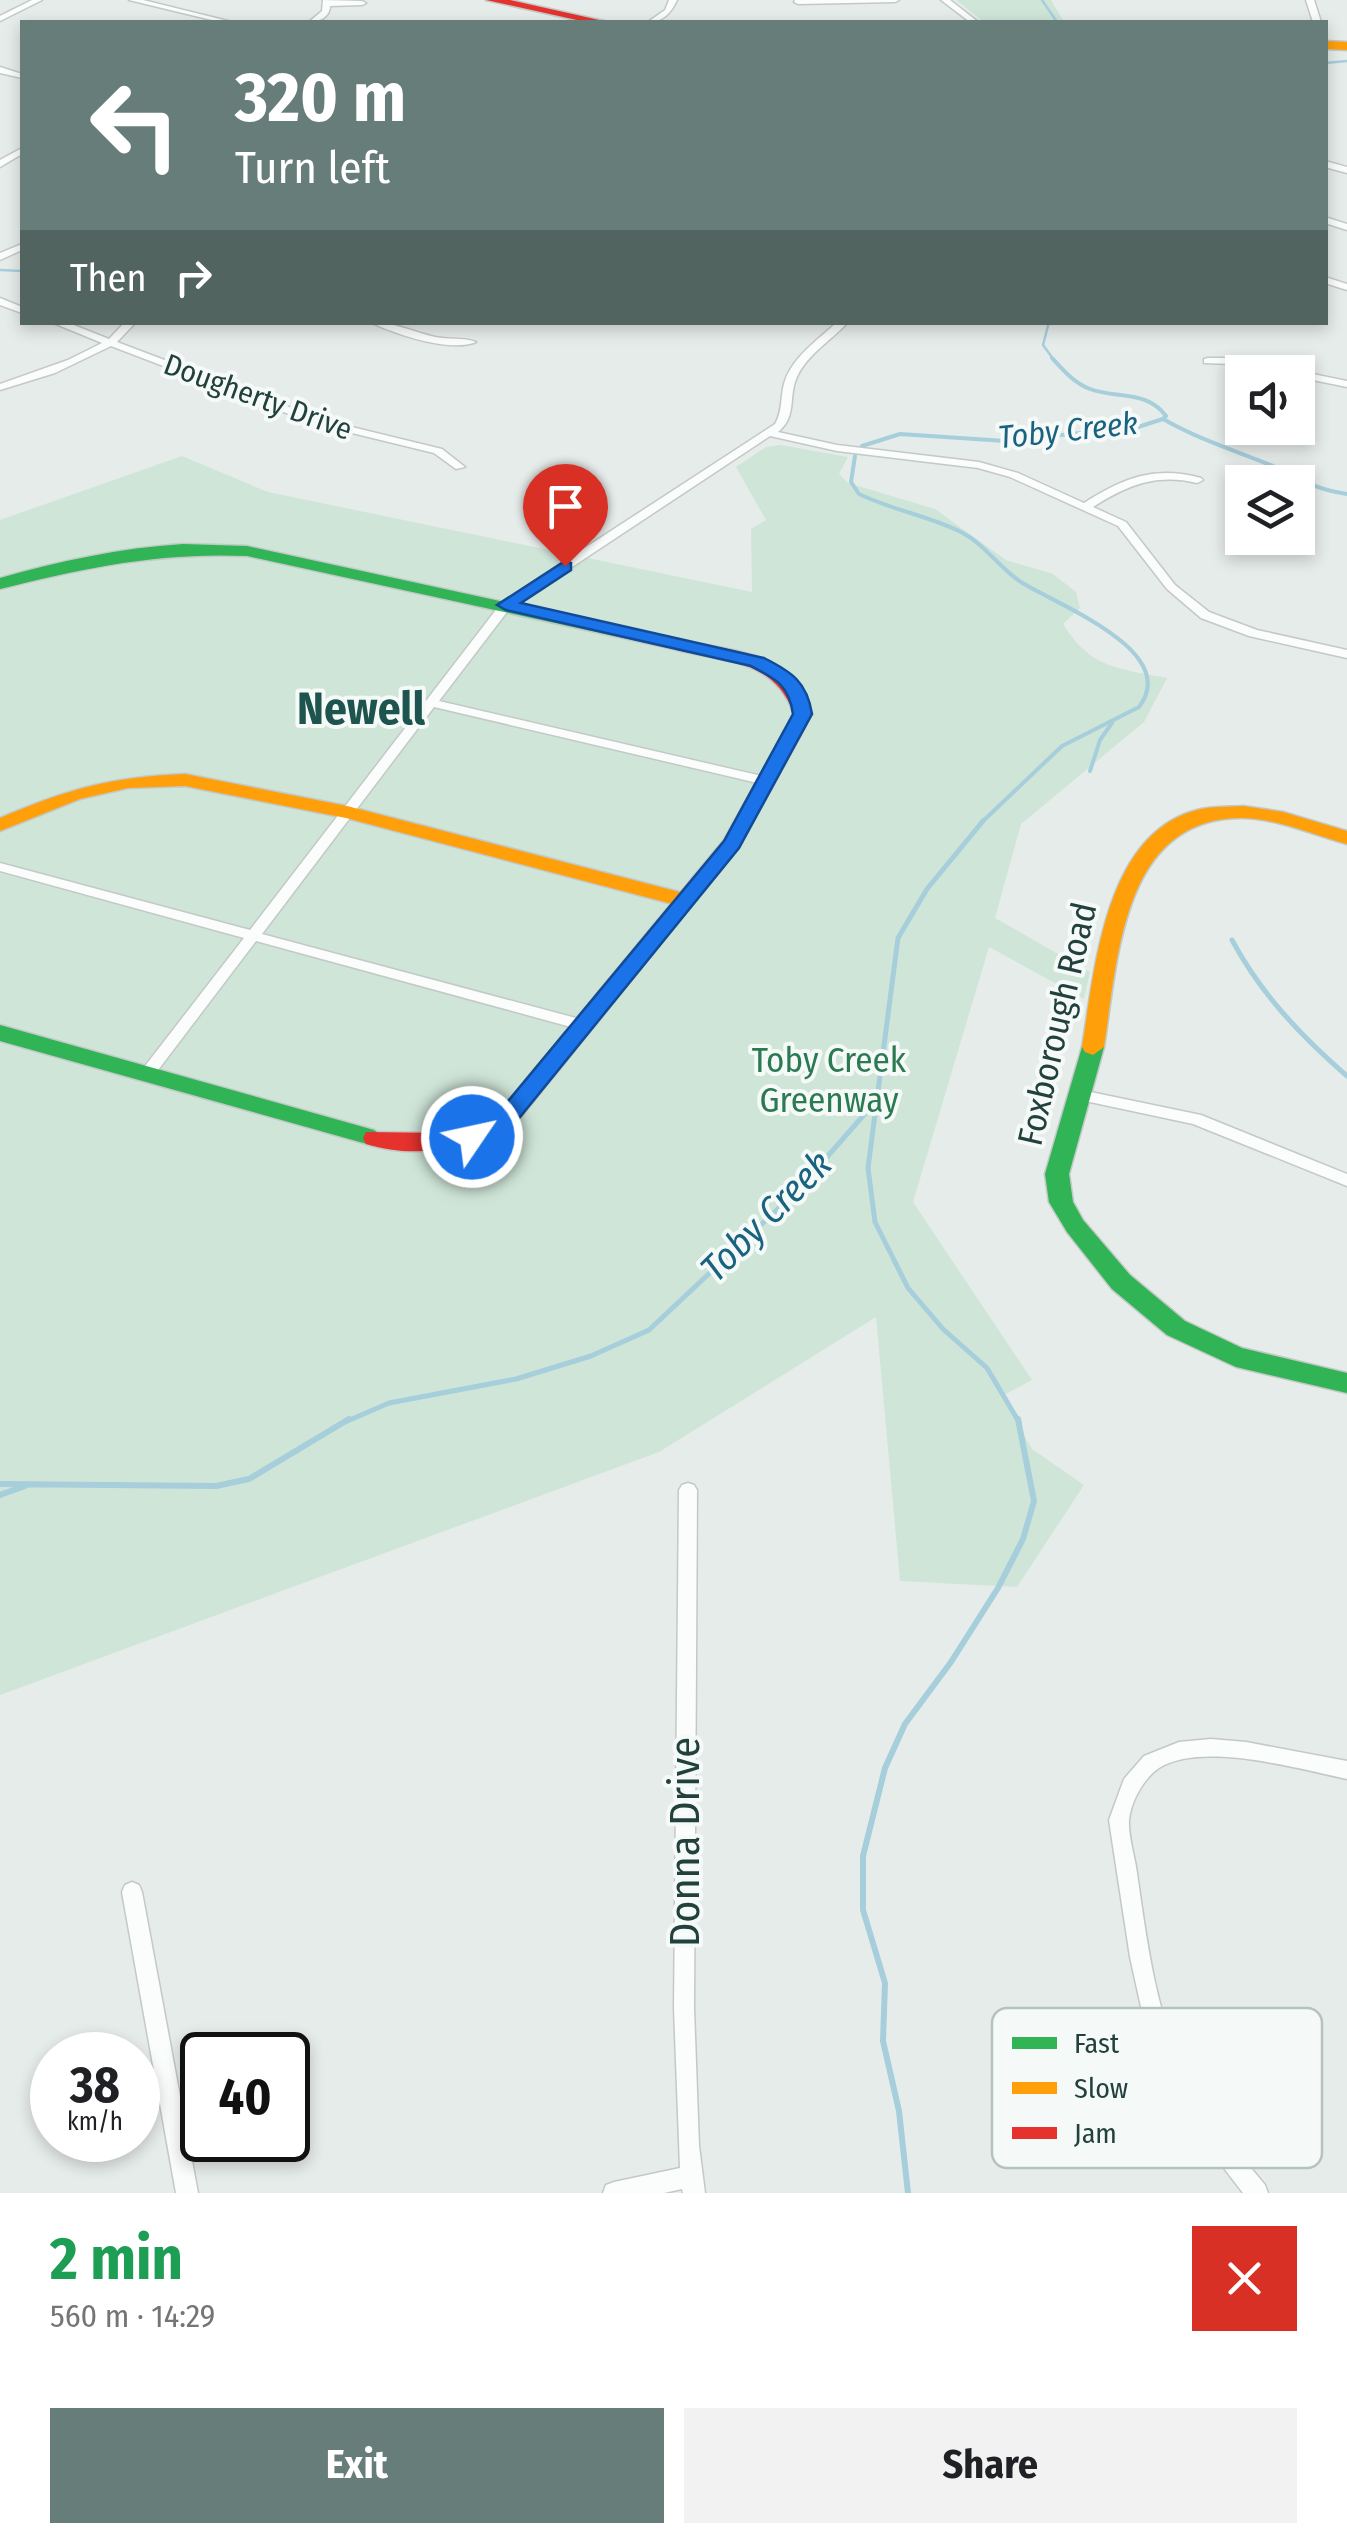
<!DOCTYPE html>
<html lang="en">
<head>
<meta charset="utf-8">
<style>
  body { margin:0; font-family:"Fira Sans Condensed",sans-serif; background:#f2f2f2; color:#202124; height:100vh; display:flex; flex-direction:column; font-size:38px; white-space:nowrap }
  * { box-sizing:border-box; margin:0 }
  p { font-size:32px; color:#757577 }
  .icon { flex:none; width:55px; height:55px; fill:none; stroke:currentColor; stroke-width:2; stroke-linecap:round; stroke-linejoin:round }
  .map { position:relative; height:2193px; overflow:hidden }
  .panel { display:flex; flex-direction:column; background:#fff; flex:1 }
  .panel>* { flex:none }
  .guide { position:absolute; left:20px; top:20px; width:1308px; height:305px; border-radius:0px; box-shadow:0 5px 15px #0003; background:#677d79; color:#fff; overflow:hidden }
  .controls { position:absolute; left:1225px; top:355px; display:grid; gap:20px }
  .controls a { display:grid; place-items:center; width:90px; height:90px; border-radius:0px; background:#fff; box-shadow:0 5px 15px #0003; font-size:50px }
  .speed { position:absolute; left:30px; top:2032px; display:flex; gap:20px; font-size:50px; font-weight:700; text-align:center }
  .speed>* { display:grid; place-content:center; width:130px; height:130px; border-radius:50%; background:#fff; box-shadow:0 5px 15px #0003; line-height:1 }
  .speed small { font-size:25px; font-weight:400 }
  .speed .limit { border:5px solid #111; border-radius:15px; background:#fff; color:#111 }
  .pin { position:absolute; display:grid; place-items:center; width:85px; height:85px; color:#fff; margin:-102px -42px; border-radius:50% 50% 50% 0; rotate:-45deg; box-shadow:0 0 10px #0007 }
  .pin .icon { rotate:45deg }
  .me { position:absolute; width:110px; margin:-55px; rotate:56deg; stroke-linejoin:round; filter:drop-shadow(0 0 8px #0008) }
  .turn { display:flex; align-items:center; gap:35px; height:210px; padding:0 50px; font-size:45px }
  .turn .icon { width:130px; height:130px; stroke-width:2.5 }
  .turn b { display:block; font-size:70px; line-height:85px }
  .then { display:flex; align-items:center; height:95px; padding:0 50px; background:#0003; gap:20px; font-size:38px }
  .round { display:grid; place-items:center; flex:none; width:105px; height:105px; border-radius:0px; background:#f2f2f2 }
  .summary { display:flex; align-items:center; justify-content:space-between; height:170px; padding:0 50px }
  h1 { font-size:60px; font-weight:700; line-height:75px; color:#1e9e55 }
  .button { display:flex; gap:20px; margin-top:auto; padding:20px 50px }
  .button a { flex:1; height:115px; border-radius:0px; background:#677d79; color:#fff; font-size:40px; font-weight:700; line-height:115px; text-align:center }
  .button a+a { background:#f2f2f2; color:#202124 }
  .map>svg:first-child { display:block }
</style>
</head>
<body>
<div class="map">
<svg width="1347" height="2193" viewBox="0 0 1347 2193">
  <rect width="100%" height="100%" fill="#e6ecea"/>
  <path fill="#cfe5d8" d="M956 0H1051L1064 22H984Z
    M781 445 848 457 839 474 848 483 935 509 1006 560 1053 574 1076 592 1080 608 1063 624C1091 669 1118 668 1167 678L1144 722 1021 824 995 918 1090 972 1084 999 989 947 913 1202 1032 1380 1002 1396 1032 1449 1084 1485 1017 1587 900 1581 876 1317 659 1452 0 1695V520L182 456 268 492 752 592 751 529 766 520 736 467 766 447Z"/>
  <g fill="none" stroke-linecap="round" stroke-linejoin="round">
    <path stroke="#a6cedb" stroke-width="2.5" d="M1042 0 1057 22
      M1325 63 1347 61
      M0 270 22 271
      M1049 322 1043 345 1054 360"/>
    <path stroke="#a6cedb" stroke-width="4" d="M1052 358C1063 370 1074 383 1090 389 1117 399 1147 390 1166 416L1163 419
      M1163 419C1200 440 1234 450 1273 466 1303 479 1312 489 1347 494
      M862 446 900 434 1005 441 1138 427 1163 419
      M855 456 851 482 859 494C892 510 929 516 961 532 985 544 999 568 1021 582 1055 604 1182 651 1139 707L1062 746 981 823
      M1090 771 1100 740 1112 723"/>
    <path stroke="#a6cedb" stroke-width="5" d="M983 821 927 889 898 938 868 1168 875 1222 908 1288 943 1329 987 1368 1019 1422
      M1232 940C1261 994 1301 1036 1347 1076
      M345 1422 389 1403 516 1379 591 1356 649 1330 798 1190 877 1100"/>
    <path stroke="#a6cedb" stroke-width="6" d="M0 1484 216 1486 249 1479 349 1419
      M0 1495 25 1486
      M908 2193 899 2111 883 2041 885 1983 863 1910V1856L885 1768 905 1724 951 1662 998 1588 1023 1539 1034 1501 1018 1419"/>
    <defs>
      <path id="street" d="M32 0H42L0 21V16Z
        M129 0H143L232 22H220Z
        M323 0 362 1 366 3 362 5 330 6C330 17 319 22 309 22L322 11Z
        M669 0H677C671 13 663 22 648 22L665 10Z
        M795 0H899L895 2 798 4 794 2Z
        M941 0H950L978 22H970Z
        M1306 0H1314L1321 22H1313Z
        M0 67 22 74V78L0 73Z
        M22 148V154L0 167V160Z
        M1325 161 1347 167V173L1325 167Z
        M1325 217 1347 224V230L1325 223Z
        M22 244V250L0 260V253Z
        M1325 277 1347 284V290L1325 283Z
        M0 298 22 307V313L0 305Z
        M51 322H66L109 339 125 322H136L117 342 323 420 442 449 465 467 456 469 434 453 315 424 111 346 55 373 0 390V384L68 360 102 343Z
        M370 322C394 322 413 332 435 337 449 340 464 337 476 342 450 353 395 334 370 322Z
        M837 322H848C831 341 803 357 795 382 789 401 796 417 778 432L837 445 979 462 1018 473 1084 503C1123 478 1155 465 1201 478L1203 480 1197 483C1157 473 1127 485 1093 507L1126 522 1175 585 1209 612 1257 630 1347 650V658L1249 636 1201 618 1167 589 1118 526 1010 477 978 468 837 451 770 436 510 608 439 701 766 777 771 778 772 781 771 784 766 785 434 707 262 934 587 1021 589 1025 587 1029 582 1030 256 941 152 1078H142L140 1074 142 1070 244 938 0 871V863L250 930 502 602 775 424C783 410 780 399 784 384 791 358 818 340 837 322Z
        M1208 358H1232L1289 369 1294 372H1276L1232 364 1204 363V359Z
        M1298 371 1347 381V387L1298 377V372H1294Z
        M1081 1090 1201 1115 1347 1174V1186L1193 1124 1076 1099 1074 1095Z
        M688 1483 694 1485 697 1490 694 2008 699 2146 705 2193H683L682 2189 664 2193H603L606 2185 614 2182 680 2168 674 2008 679 1490 682 1485Z
        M1211 1739 1246 1742 1347 1761V1779C1299 1769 1203 1741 1159 1768 1144 1778 1131 1801 1129 1820 1128 1836 1135 1857 1137 1873 1147 1943 1156 2016 1188 2080 1208 2119 1238 2152 1265 2185L1268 2193H1243L1190 2124 1173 2096 1156 2057 1145 2025 1130 1957 1109 1820 1124 1779 1144 1756 1179 1742Z
        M132 1882 139 1885 142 1892 198 2193H176L122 1892 125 1885Z"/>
      <path id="fast" d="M183 544 247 546 683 641 692 646 683 651 247 556C160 552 83 568 0 589V578C60 561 120 548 183 544Z
        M0 1025 374 1130 385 1138 374 1146 0 1041Z
        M1093 1039 1104 1047 1069 1174 1073 1202 1083 1220 1130 1275 1185 1321 1242 1348 1347 1373V1393L1236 1367 1167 1335 1112 1289 1067 1232 1049 1202 1045 1174 1082 1047Z"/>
      <path id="slow" d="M1325 41 1347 42V50L1325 49Z
        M185 774 347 806 691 895 694 900 684 907 346 818 185 786 128 788 80 799 0 831V818C68 789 111 777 185 774Z
        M1243 806 1283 812 1347 831V844C1313 835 1279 819 1243 818 1122 817 1118 958 1104 1047L1093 1055 1085 1052 1082 1047C1095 970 1104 834 1197 810 1211 806 1228 807 1243 806Z"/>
      <path id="jam" d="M486 0H510L608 22H586Z
        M683 641C739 651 790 653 812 714L739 847 520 1118C471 1147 422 1161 366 1144L363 1138 366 1132 446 1133 504 1106 724 840 794 714C774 659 726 662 677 650L674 646Z"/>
    </defs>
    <use href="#street" stroke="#c3c9c7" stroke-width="3"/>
    <use href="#fast" stroke="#c2c9c7" stroke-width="3"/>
    <use href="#slow" stroke="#c2c9c7" stroke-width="3"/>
    <use href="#jam" stroke="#c2c9c7" stroke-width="3"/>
    <use href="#street" fill="#fbfcfc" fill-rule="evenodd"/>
    <use href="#fast" fill="#30b455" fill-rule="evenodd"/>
    <use href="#slow" fill="#ff9f0a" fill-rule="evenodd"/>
    <use href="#jam" fill="#e5322d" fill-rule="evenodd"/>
  </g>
  <path fill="#1a73e8" stroke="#114b97" stroke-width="2.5" d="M565 561 571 563V570L521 603 764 658C792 672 807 682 812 714L739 848 520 1117 472 1145 461 1137 464 1131 504 1106 724 841 793 714C789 685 776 679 751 666L506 610 497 605Z"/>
  <g text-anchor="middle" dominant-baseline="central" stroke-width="8" stroke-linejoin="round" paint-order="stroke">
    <g font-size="30" fill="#22413c" stroke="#f5faf8">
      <text transform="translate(258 397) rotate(20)">Dougherty Drive</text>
    </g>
    <g font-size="32" font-style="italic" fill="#196380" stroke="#f5faf8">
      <text transform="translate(1068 430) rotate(-6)">Toby Creek</text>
    </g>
    <g font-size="35" fill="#22413c" stroke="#f5faf8">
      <text transform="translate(1057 1024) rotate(-77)">Foxborough Road</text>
    </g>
    <g font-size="35" fill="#2b7a52" stroke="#f5faf8">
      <text x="829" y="1060">Toby Creek<tspan x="829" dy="40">Greenway</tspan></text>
    </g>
    <g font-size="38" font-style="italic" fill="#196380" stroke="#f5faf8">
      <text transform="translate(766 1216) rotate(-45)">Toby Creek</text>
    </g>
    <g font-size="42" fill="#22413c" stroke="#f5faf8">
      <text transform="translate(685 1842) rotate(-90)">Donna Drive</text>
    </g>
    <g font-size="45" font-weight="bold" fill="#1d544d" stroke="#f5faf8">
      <text x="361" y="709">Newell</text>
    </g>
  </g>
  <rect x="992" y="2008" width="330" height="160" rx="15" fill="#f5faf8" stroke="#b6c2c0" stroke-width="2.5"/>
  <rect x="1012" y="2037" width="45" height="12" fill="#30b455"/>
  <rect x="1012" y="2082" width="45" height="12" fill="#ff9f0a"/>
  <rect x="1012" y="2127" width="45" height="12" fill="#e5322d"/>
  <g font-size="28" fill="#22413c">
    <text x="1074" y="2053">Fast</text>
    <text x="1074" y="2098">Slow</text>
    <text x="1074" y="2143">Jam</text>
  </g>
</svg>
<div class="controls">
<a><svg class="icon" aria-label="sound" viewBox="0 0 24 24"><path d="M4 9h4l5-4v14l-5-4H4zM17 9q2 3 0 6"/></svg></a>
<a><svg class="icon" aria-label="layers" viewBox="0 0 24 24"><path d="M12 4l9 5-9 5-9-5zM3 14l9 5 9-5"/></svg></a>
</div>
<div class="speed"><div>38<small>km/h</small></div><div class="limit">40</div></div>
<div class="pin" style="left:565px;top:566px;background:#d93025"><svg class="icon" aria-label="arrive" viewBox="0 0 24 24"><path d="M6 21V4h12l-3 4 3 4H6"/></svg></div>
<svg class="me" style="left:472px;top:1137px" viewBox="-20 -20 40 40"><circle r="17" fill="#1a73e8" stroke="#fff" stroke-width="3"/><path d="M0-11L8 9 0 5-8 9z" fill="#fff"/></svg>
<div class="guide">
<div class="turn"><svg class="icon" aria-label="left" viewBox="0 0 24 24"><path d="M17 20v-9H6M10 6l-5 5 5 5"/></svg><div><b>320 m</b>Turn left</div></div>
<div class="then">Then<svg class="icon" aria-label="right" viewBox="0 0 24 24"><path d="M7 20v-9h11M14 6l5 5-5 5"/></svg></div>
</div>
</div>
<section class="panel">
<div class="summary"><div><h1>2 min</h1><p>560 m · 14:29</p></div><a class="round" style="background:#d93025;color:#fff"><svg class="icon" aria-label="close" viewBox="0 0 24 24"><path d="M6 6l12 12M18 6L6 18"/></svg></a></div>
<div class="button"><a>Exit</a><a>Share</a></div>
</section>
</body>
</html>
